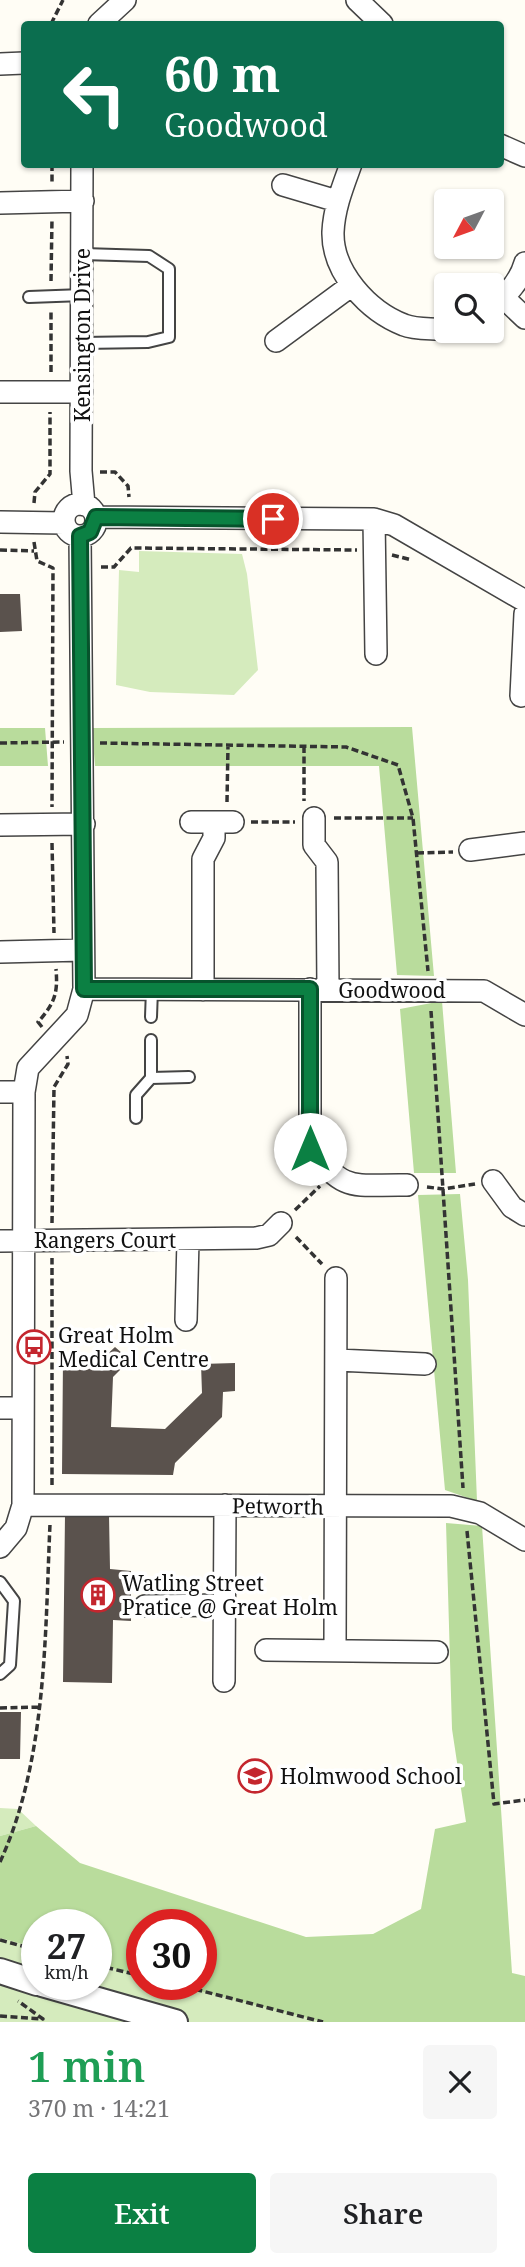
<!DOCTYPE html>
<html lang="en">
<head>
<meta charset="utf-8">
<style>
  body { margin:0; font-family:"Noto Serif",serif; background:#f6f6f6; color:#202124; height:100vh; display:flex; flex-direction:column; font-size:26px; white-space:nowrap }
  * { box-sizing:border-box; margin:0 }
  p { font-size:23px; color:#757577 }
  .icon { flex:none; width:38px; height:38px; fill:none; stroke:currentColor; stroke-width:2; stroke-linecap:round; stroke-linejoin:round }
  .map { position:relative; height:2022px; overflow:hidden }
  .panel { display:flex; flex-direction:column; background:#fff; flex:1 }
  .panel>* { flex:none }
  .guide { position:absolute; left:21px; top:21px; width:483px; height:147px; border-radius:7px; box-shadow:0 2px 5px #0004; background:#0b6e4f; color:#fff; overflow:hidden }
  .needle { width:46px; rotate:229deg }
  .fabs { position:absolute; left:434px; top:189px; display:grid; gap:14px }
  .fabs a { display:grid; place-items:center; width:70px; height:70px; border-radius:7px; background:#fff; box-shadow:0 2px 5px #0004; font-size:35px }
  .speed { position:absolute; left:21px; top:1909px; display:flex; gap:14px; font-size:35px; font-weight:700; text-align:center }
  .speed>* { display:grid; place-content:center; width:91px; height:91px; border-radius:50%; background:#fff; box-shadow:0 2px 5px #0004; line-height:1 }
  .speed small { font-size:18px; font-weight:400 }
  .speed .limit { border:10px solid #d22; background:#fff; color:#111 }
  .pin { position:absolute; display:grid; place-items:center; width:60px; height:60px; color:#fff; margin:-30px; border:4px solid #fff; border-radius:50%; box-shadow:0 2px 7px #0007 }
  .me { position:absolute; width:77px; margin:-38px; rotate:0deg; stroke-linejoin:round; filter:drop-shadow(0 0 5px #0008) }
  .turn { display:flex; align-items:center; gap:24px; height:147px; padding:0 28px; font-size:32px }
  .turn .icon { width:91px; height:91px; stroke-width:2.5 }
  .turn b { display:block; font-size:49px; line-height:60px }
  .round { display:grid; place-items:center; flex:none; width:74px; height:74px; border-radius:7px; background:#f6f6f6 }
  .overview { display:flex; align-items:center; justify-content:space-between; height:119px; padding:0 28px }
  h1 { font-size:42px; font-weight:600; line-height:52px; color:#1e9e55 }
  .action { display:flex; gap:14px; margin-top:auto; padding:14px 28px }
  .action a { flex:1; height:80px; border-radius:7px; background:#0b8043; color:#fff; font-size:28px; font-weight:600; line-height:80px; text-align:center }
  .action a+a { background:#f6f6f6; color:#202124 }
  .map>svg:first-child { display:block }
</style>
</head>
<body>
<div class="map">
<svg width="525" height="2022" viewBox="0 0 525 2022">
  <rect width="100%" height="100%" fill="#fffdf5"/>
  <path fill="#d5ebbd" d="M139 551 242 554 247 574 258 670 234 695 150 692 116 685 119 570 139 572Z
    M0 1808 18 1809 36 1826 0 1836Z
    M0 1938 37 1948V1984H96V1964L142 1976V1984L175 1985 323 2022H0Z"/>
  <path fill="#b9dc9c" d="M412 727 434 976 397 975 379 766H95L92 728Z
    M0 728H45L48 766H0Z
    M442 1001 456 1173H414L400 1009Z
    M460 1194 468 1280 477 1501 445 1490 418 1195Z
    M446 1523 482 1526 512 1973 525 1976V2022H323L175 1985 201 1984V1925H142V1976L96 1964V1925H37V1948L0 1938V1836L36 1826 80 1863 306 1937 373 1934 421 1909 435 1829 466 1822 452 1729Z"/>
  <path fill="#5a524d" d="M0 594H20L22 631 0 632Z
    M115 1347 130 1360 113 1377 111 1427 165 1429 202 1393 201 1364 235 1363V1391L223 1392 222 1417 175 1463 173 1475 62 1474 63 1359 101 1360Z
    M65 1515H109L110 1569 131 1571V1621L113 1620 112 1683 63 1682Z
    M0 1712H21L20 1759H0Z"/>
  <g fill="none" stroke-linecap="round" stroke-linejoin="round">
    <defs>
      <path id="service" d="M29 297 83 295
        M82 343 148 342 169 337V269L149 256 83 254
        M151 1017 152 989
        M151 1040V1078L189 1077
        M136 1118V1095L151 1078
        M0 1582 14 1601 10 1665 0 1674"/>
      <path id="minor" d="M357 0 382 24
        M99 24 125 0
        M0 64 24 63
        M500 145 525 156
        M82 164 81 471 84 505
        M351 164C343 186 334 208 333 232 332 272 368 311 404 325 416 330 433 328 446 330
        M283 185 337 201
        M0 203 83 201
        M504 298 525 318
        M492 307C506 296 520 281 525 263
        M276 341 352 285
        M0 392H82
        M64 520a16 16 0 1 1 32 0a16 16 0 1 1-32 0Z
        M96 517 374 519 394 525 525 601
        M374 519 376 654
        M0 522 64 523
        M521 696 525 614
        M314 818V845L327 862 328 990
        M191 822H233
        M0 825 84 824
        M470 850 525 843
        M0 952 83 950
        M84 989 484 991 525 1015
        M310 989V1149C347 1194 352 1184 407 1185
        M203 990V859L214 838V822
        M0 1092H24
        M493 1181 512 1207 525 1215
        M0 1241 256 1238 269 1235 281 1223
        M186 1320 188 1240
        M337 1360 425 1364
        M0 1408H23
        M23 1505 451 1506 480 1513 525 1540
        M0 1547 16 1528 23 1505 24 1092 28 1068 77 1015 84 989 80 536
        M145 1606 224 1605
        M266 1650 437 1652
        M335 1650 336 1278
        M224 1681 225 1505"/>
      <path id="tertiary" d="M0 1971 37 1983
        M42 1984 175 2022"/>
    </defs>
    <use href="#service" stroke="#444" stroke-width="14"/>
    <use href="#minor" stroke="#444" stroke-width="24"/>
    <use href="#tertiary" stroke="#444" stroke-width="28"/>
    <path stroke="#333" stroke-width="3.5" stroke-dasharray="7 3.5" stroke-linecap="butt" d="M51 24 63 0
      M52 164V183
      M51 281 52 219
      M51 372V310
      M100 472H115L128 486 129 497
      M34 503 35 492 50 474V412
      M34 542 37 561 53 568 52 807
      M0 550 34 551
      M392 555 412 560
      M101 567H114L131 548 357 550
      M0 743 64 742
      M100 743 346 747 398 765 413 818 428 971
      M304 746V801
      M227 802 228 745
      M334 818H413
      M251 822H295
      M52 843 54 933
      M417 853 453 852
      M431 1011 463 1488
      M42 1027 38 1022C55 1003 58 993 56 969
      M427 1187 443 1189 475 1184
      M295 1210 320 1186
      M52 1223 54 1087 68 1064 67 1056
      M296 1237 322 1264
      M52 1485V1258
      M467 1531 494 1804 525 1800
      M0 1708 41 1707
      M0 1862C47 1760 45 1635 50 1524
      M0 1940 37 1950
      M96 1965 142 1976
      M175 1984 323 2022
      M0 2016 43 2019 18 2001"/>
    <use href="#service" stroke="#fff" stroke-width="10"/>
    <use href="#minor" stroke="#fff" stroke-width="21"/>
    <use href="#tertiary" stroke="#fff" stroke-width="24"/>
  </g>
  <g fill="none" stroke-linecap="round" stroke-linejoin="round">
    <defs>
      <path id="route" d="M273 519 96 517 90 532 80 536 84 989H310V1149"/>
    </defs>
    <use href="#route" stroke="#07532c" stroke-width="18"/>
    <use href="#route" stroke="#0b8043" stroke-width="12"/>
  </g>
  <defs>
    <symbol id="bus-ring" viewBox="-11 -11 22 22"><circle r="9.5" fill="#fff" stroke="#c4262e" stroke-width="1.5"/><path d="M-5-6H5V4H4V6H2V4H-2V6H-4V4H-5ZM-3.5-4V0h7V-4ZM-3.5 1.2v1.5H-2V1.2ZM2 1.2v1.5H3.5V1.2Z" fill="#c4262e"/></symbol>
    <symbol id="building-ring" viewBox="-11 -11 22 22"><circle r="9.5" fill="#fff" stroke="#c4262e" stroke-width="1.5"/><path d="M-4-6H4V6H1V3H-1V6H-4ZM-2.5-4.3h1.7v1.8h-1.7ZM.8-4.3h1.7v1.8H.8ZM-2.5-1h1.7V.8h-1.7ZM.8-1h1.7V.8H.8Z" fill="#c4262e"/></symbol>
    <symbol id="school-ring" viewBox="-11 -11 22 22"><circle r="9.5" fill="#fff" stroke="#c4262e" stroke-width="1.5"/><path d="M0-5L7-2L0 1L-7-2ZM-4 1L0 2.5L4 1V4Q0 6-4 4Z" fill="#c4262e"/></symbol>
  </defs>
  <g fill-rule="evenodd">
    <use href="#bus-ring" x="15" y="1328" width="38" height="38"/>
    <use href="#building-ring" x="79" y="1576" width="38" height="38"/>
    <use href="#school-ring" x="236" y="1757" width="38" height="38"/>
  </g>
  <g text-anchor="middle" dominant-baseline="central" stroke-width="7" stroke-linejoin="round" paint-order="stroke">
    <g font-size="21" fill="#111" stroke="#fff">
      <text transform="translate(82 335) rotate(-90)">Kensington Drive</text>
      <text x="392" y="990">Goodwood</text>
      <text x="105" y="1240">Rangers Court</text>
      <text transform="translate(278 1506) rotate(1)">Petworth</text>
    </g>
    <g font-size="21" fill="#111" stroke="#fff" text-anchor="start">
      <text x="58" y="1335">Great Holm<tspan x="58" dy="24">Medical Centre</tspan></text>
      <text x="122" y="1583">Watling Street<tspan x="122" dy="24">Pratice @ Great Holm</tspan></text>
      <text x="280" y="1776">Holmwood School</text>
    </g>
  </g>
</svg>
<div class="fabs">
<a><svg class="needle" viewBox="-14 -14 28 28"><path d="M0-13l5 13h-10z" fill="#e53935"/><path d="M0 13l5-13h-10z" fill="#757577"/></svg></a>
<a><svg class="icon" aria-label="search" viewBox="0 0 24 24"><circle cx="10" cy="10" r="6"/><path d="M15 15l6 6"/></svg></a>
</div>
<div class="speed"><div>27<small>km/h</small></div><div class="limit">30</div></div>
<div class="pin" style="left:273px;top:519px;background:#d93025"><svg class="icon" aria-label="arrive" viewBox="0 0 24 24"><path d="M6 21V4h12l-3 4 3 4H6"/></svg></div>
<svg class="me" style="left:310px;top:1149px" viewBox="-20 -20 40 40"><circle r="19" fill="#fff"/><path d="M0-13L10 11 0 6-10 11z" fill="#0b8043"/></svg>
<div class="guide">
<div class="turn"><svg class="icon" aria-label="left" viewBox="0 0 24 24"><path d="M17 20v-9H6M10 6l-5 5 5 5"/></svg><div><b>60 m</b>Goodwood</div></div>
</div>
</div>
<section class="panel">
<div class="overview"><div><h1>1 min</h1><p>370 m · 14:21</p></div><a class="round"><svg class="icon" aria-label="close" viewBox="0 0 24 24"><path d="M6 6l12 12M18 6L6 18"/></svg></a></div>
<div class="action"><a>Exit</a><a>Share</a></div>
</section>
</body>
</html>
